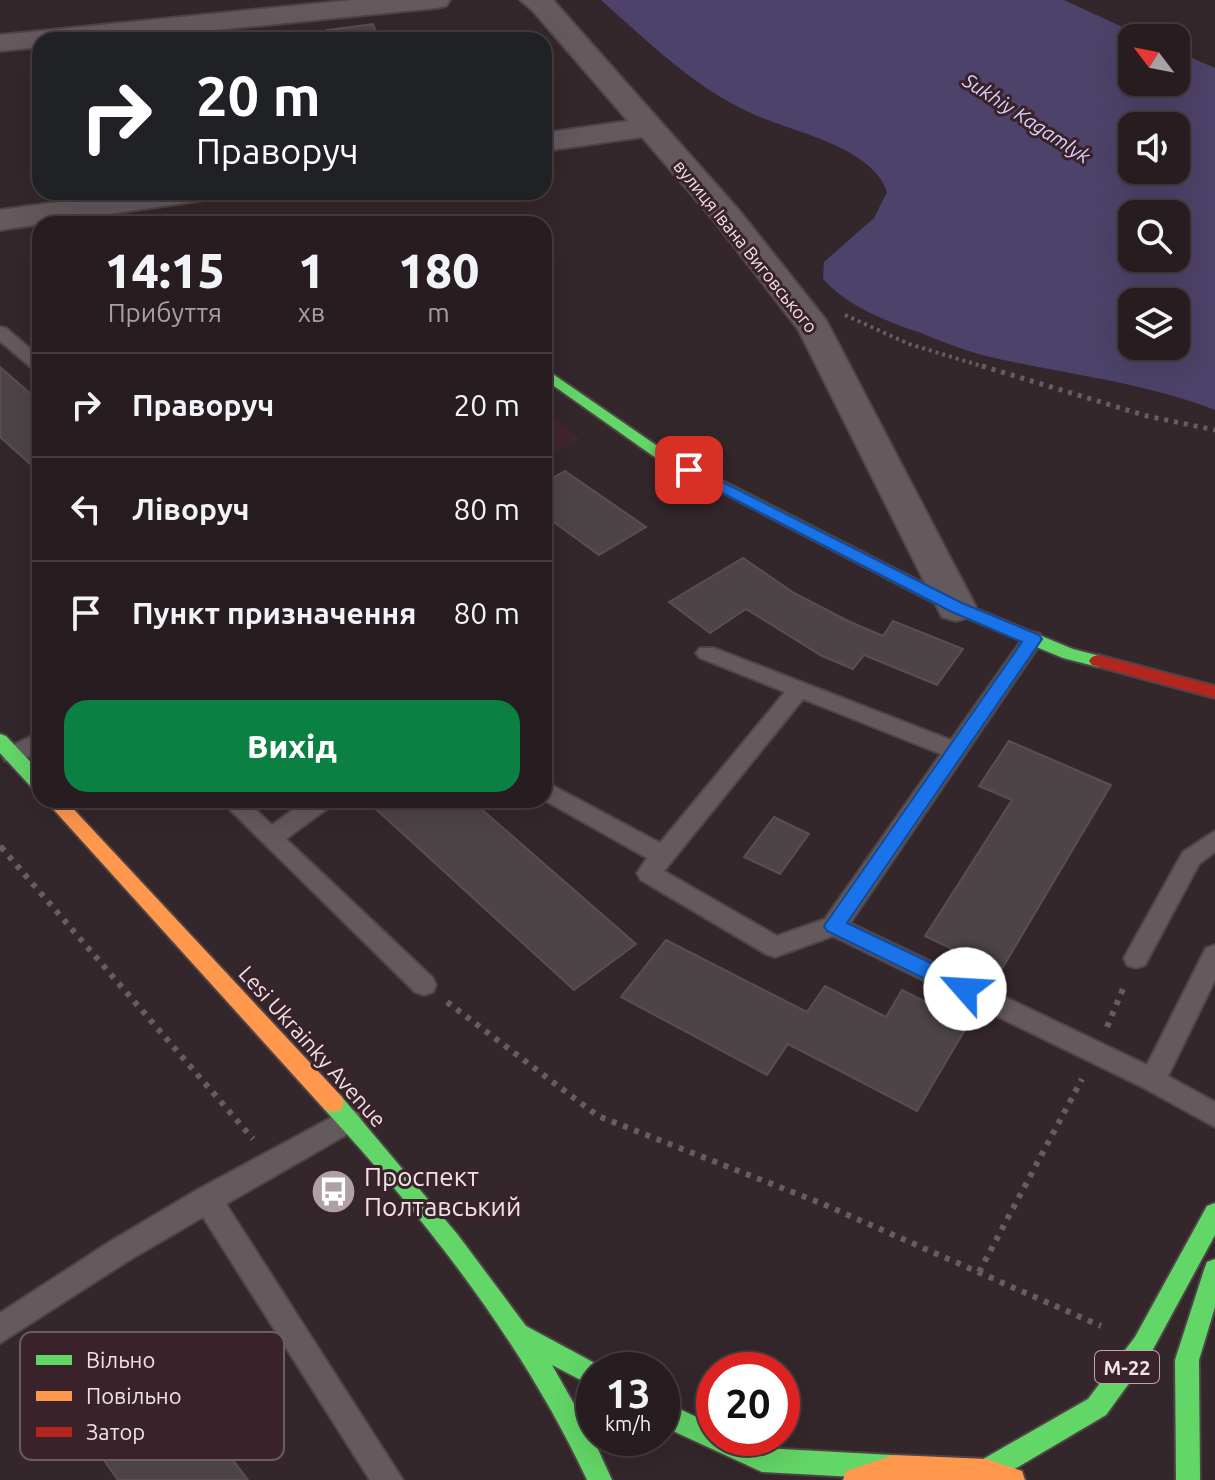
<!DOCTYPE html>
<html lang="uk">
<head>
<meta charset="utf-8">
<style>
  body { margin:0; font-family:Ubuntu,sans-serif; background:#2f2629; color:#f1f3f6; height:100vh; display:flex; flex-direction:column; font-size:30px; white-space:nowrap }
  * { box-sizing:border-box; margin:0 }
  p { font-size:26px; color:#a4a2a5 }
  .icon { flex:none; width:44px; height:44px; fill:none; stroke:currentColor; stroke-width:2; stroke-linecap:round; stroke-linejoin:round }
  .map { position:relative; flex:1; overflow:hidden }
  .panel { position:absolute; left:32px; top:216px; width:520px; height:592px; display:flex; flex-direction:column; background:#271d20; border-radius:24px; box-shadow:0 8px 32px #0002,0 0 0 2px #433b3e }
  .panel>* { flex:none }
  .banner { position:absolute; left:32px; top:32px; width:520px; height:168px; border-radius:24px; box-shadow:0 8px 32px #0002,0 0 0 2px #433b3e; background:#202124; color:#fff; overflow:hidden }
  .needle { width:52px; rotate:302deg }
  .controls { position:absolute; left:1118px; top:24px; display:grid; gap:16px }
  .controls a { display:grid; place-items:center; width:72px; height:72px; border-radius:16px; background:#271d20; box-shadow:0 8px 32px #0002,0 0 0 2px #433b3e; font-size:40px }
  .speed { position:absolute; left:576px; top:1352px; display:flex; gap:16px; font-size:40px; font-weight:700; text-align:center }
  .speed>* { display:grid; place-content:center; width:104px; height:104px; border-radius:50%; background:#271d20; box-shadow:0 8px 32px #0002,0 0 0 2px #433b3e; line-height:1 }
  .speed small { font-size:20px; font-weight:400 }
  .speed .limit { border:12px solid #d22; background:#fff; color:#111 }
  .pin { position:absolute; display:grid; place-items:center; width:68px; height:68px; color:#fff; margin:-34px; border-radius:16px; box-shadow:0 4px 12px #0006 }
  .me { position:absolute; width:88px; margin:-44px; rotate:296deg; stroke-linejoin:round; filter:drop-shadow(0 0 6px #0008) }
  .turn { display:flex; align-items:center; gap:28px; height:168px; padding:0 32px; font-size:36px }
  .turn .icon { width:104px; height:104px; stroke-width:2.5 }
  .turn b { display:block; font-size:56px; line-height:68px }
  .eta { display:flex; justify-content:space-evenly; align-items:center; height:136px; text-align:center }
  .eta b { font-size:48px; font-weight:800; line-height:56px }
  .cta { display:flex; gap:16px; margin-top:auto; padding:16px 32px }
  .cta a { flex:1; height:92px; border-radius:24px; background:#0b8043; color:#fff; font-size:32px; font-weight:800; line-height:92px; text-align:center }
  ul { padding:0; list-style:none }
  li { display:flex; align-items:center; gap:24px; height:104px; padding:0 32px; border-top:2px solid #433b3e }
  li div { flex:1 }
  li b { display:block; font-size:30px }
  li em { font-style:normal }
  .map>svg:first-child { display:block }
</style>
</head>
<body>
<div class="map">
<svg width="1215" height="1480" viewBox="0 0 1215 1480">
  <rect width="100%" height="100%" fill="#34272b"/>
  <path fill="#41252f" d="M544 409 580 439 544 457Z"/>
  <path fill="#4d4269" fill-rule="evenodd" d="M601 0H1064L1146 38H1132V82H1176V51L1215 68V410C1140 381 1060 374 982 355 960 349 939 340 918 332 883 320 848 306 823 279L824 262 874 218 887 192C873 147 792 132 753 114 696 89 647 41 601 0ZM1132 126H1176V170H1132ZM1132 214H1176V258H1132ZM1132 302H1176V346H1132Z"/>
  <path fill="#4d4448" stroke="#584e53" stroke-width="2" d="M373 24 379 40H331L327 30Z
    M0 367 40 402V473L0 437Z
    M565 471 646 527 599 555 544 515V483Z
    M743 558 794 593 848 621 883 636 893 621 963 649 937 685 864 655 853 669 822 656 746 609 710 633 669 602Z
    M1009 741 1111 785 1000 972 925 936 1012 800 979 786Z
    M471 800 636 944 574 990 367 801Z
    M774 817 809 834 780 874 744 857Z
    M666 940 807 1012 825 986 886 1017 902 990 969 1023 917 1111 788 1044 767 1075 621 997Z
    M145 1344 248 1480H118L65 1405Z"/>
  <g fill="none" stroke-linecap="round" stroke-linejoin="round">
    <defs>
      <path id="lane" d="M0 327 6 328 40 357V371L34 370 0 341Z
        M1033 632 1040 634 1043 639 1040 644 850 923 1147 1065 1206 948 1215 945V980L1168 1076 1215 1102V1127L1144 1088 833 936 775 957 766 954 641 880 637 873 647 858 544 800V781L660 843 785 692 700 658 696 653 700 648H714L951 740 1026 634ZM803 699 941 754 825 919 777 936 664 871Z
        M40 732V750L21 761H5L2 755 5 749Z
        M220 800H245L272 825 306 800H334L331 806 286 839 433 978 436 985 433 992 424 995 415 992Z
        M1215 831V852L1199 864 1145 965 1136 968 1127 965 1124 958 1183 852Z
        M349 1108 358 1112 362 1120 358 1128 226 1204 403 1480H370L203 1217 131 1259 0 1343V1313L111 1241 197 1190Z"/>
      <path id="street" d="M353 0H450L446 6 436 8 115 40H40V47L0 51V35Z
        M520 0H553L738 209 826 320 976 607 970 617 956 621 942 617 798 329 716 223 642 137 544 151V133L628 121 532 10Z
        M131 192H214L209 199 198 201 0 230V210Z"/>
      <path id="fast" d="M544 368 666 452 962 603 1073 649 1104 657 1107 661 1098 667 1063 658 950 611 656 458 544 379Z
        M0 734 6 736 40 772V791L33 789 0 753Z
        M333 1094 341 1096 458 1235 526 1326 602 1367 604 1370H594V1387L552 1365 591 1434 612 1480H587C524 1345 426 1219 325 1110L322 1103 325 1096Z
        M1215 1203V1235L1151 1353 1106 1415 996 1480H978L975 1471 978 1462 1088 1399 1135 1337 1207 1206Z
        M1215 1259V1307L1199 1360 1200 1480H1176L1175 1360 1204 1270 1207 1262Z
        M662 1401 714 1425V1438H742L763 1448 892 1455 901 1458 904 1467 901 1476 892 1479 762 1472 662 1426Z"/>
      <path id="slow" d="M45 800H65L341 1096 344 1103 341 1110 333 1112 325 1110Z
        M894 1455 987 1459 1022 1471 1025 1480H843L846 1471Z"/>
      <path id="jam" d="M1098 655 1215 686V698L1092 665 1089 661 1092 657Z"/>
    </defs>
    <use href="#lane" stroke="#4e4346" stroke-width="4"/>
    <use href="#street" stroke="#4e4346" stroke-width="4"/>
    <use href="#fast" stroke="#4e4346" stroke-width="4"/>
    <use href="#slow" stroke="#4e4346" stroke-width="4"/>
    <use href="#jam" stroke="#4e4346" stroke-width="4"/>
    <path stroke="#675d61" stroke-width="4" stroke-dasharray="3 4" stroke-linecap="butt" d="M845 315 909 344 988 368"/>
    <path stroke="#675d61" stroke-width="5" stroke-dasharray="4 6" stroke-linecap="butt" d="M982 366 1147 416 1215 430
      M0 846 3 849"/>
    <path stroke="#675d61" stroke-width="6" stroke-dasharray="5 7" stroke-linecap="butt" d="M1 847 253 1139
      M447 1002 598 1116 823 1204 1101 1326
      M1107 1027 1125 984
      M979 1272 1082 1079"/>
    <use href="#lane" fill="#64595d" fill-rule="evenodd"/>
    <use href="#street" fill="#64595d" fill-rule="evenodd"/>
    <use href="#fast" fill="#63d668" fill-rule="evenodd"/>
    <use href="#slow" fill="#ff974d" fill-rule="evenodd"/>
    <use href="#jam" fill="#b3261e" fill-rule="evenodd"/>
  </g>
  <path fill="#1a73e8" stroke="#114b97" stroke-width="2" d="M689 465 962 603 1039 635 1042 639 847 923 973 983 976 989 973 995 965 997 958 995 827 931 824 926 1022 642 950 611 684 473V466Z"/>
  <defs>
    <symbol id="bus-disc" viewBox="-11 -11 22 22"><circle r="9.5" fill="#afa0a4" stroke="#39222a"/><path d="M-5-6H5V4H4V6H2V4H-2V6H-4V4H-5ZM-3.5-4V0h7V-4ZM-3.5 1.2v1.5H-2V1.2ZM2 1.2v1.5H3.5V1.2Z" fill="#fff"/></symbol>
  </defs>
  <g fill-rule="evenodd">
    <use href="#bus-disc" x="308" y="1166" width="51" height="51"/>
  </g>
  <g text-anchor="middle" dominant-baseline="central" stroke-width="6" stroke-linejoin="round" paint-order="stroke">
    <g font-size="18" fill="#f1e1e5" stroke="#39222a">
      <text transform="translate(746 246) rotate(51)">вулиця Івана Виговського</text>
    </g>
    <g font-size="20" font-style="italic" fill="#dbd2fe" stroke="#39222a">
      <text transform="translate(1027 118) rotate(33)">Sukhiy Kagamlyk</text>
    </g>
    <rect fill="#39222a" stroke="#baa8ad" stroke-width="2" x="1095" y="1351" width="64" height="32" rx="6"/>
    <g font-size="20" font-weight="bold" fill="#f1e1e5">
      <text x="1127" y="1367">М-22</text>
    </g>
    <g font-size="22" fill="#f1e1e5" stroke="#39222a">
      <text transform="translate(313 1046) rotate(48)">Lesi Ukrainky Avenue</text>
    </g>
    <g font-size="26" fill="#f1e1e5" stroke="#39222a" text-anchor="start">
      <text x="364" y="1176">Проспект<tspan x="364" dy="30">Полтавський</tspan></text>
    </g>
  </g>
  <rect x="20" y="1332" width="264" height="128" rx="12" fill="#39222a" stroke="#705b62" stroke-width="2"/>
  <rect x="36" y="1355" width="36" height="10" fill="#63d668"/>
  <rect x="36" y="1391" width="36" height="10" fill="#ff974d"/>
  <rect x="36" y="1427" width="36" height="10" fill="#b3261e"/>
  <g font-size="22" fill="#f1e1e5">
    <text x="86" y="1368">Вільно</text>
    <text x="86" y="1404">Повільно</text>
    <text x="86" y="1440">Затор</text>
  </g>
</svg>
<div class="controls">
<a><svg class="needle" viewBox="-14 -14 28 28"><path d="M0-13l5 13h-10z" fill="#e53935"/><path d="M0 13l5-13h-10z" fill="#a4a2a5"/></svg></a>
<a><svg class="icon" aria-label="sound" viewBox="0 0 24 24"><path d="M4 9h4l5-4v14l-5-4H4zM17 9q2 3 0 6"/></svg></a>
<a><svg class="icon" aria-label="search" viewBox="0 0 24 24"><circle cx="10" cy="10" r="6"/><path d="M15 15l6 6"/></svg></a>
<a><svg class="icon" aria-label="layers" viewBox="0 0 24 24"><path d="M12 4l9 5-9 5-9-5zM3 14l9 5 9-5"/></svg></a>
</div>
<div class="speed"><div>13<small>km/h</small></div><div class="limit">20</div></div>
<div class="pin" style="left:689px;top:470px;background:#d93025"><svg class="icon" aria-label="arrive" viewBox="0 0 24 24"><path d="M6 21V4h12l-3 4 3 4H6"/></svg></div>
<svg class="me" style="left:965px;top:989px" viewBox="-20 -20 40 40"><circle r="19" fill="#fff"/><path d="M0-13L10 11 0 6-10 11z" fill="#1a73e8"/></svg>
<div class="banner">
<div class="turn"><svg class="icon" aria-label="right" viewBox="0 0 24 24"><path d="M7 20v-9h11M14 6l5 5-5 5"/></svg><div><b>20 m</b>Праворуч</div></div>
</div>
<section class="panel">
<div class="eta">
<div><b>14:15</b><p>Прибуття</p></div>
<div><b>1</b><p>хв</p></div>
<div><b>180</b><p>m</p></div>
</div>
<ul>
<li><svg class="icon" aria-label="right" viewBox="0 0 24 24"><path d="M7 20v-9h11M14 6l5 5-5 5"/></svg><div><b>Праворуч</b></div><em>20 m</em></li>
<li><svg class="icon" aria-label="left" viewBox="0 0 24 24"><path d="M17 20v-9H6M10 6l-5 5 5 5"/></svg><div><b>Ліворуч</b></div><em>80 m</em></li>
<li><svg class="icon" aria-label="arrive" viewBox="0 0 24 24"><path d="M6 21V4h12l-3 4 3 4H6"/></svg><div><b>Пункт призначення</b></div><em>80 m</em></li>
</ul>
<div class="cta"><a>Вихід</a></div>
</section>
</div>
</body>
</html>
